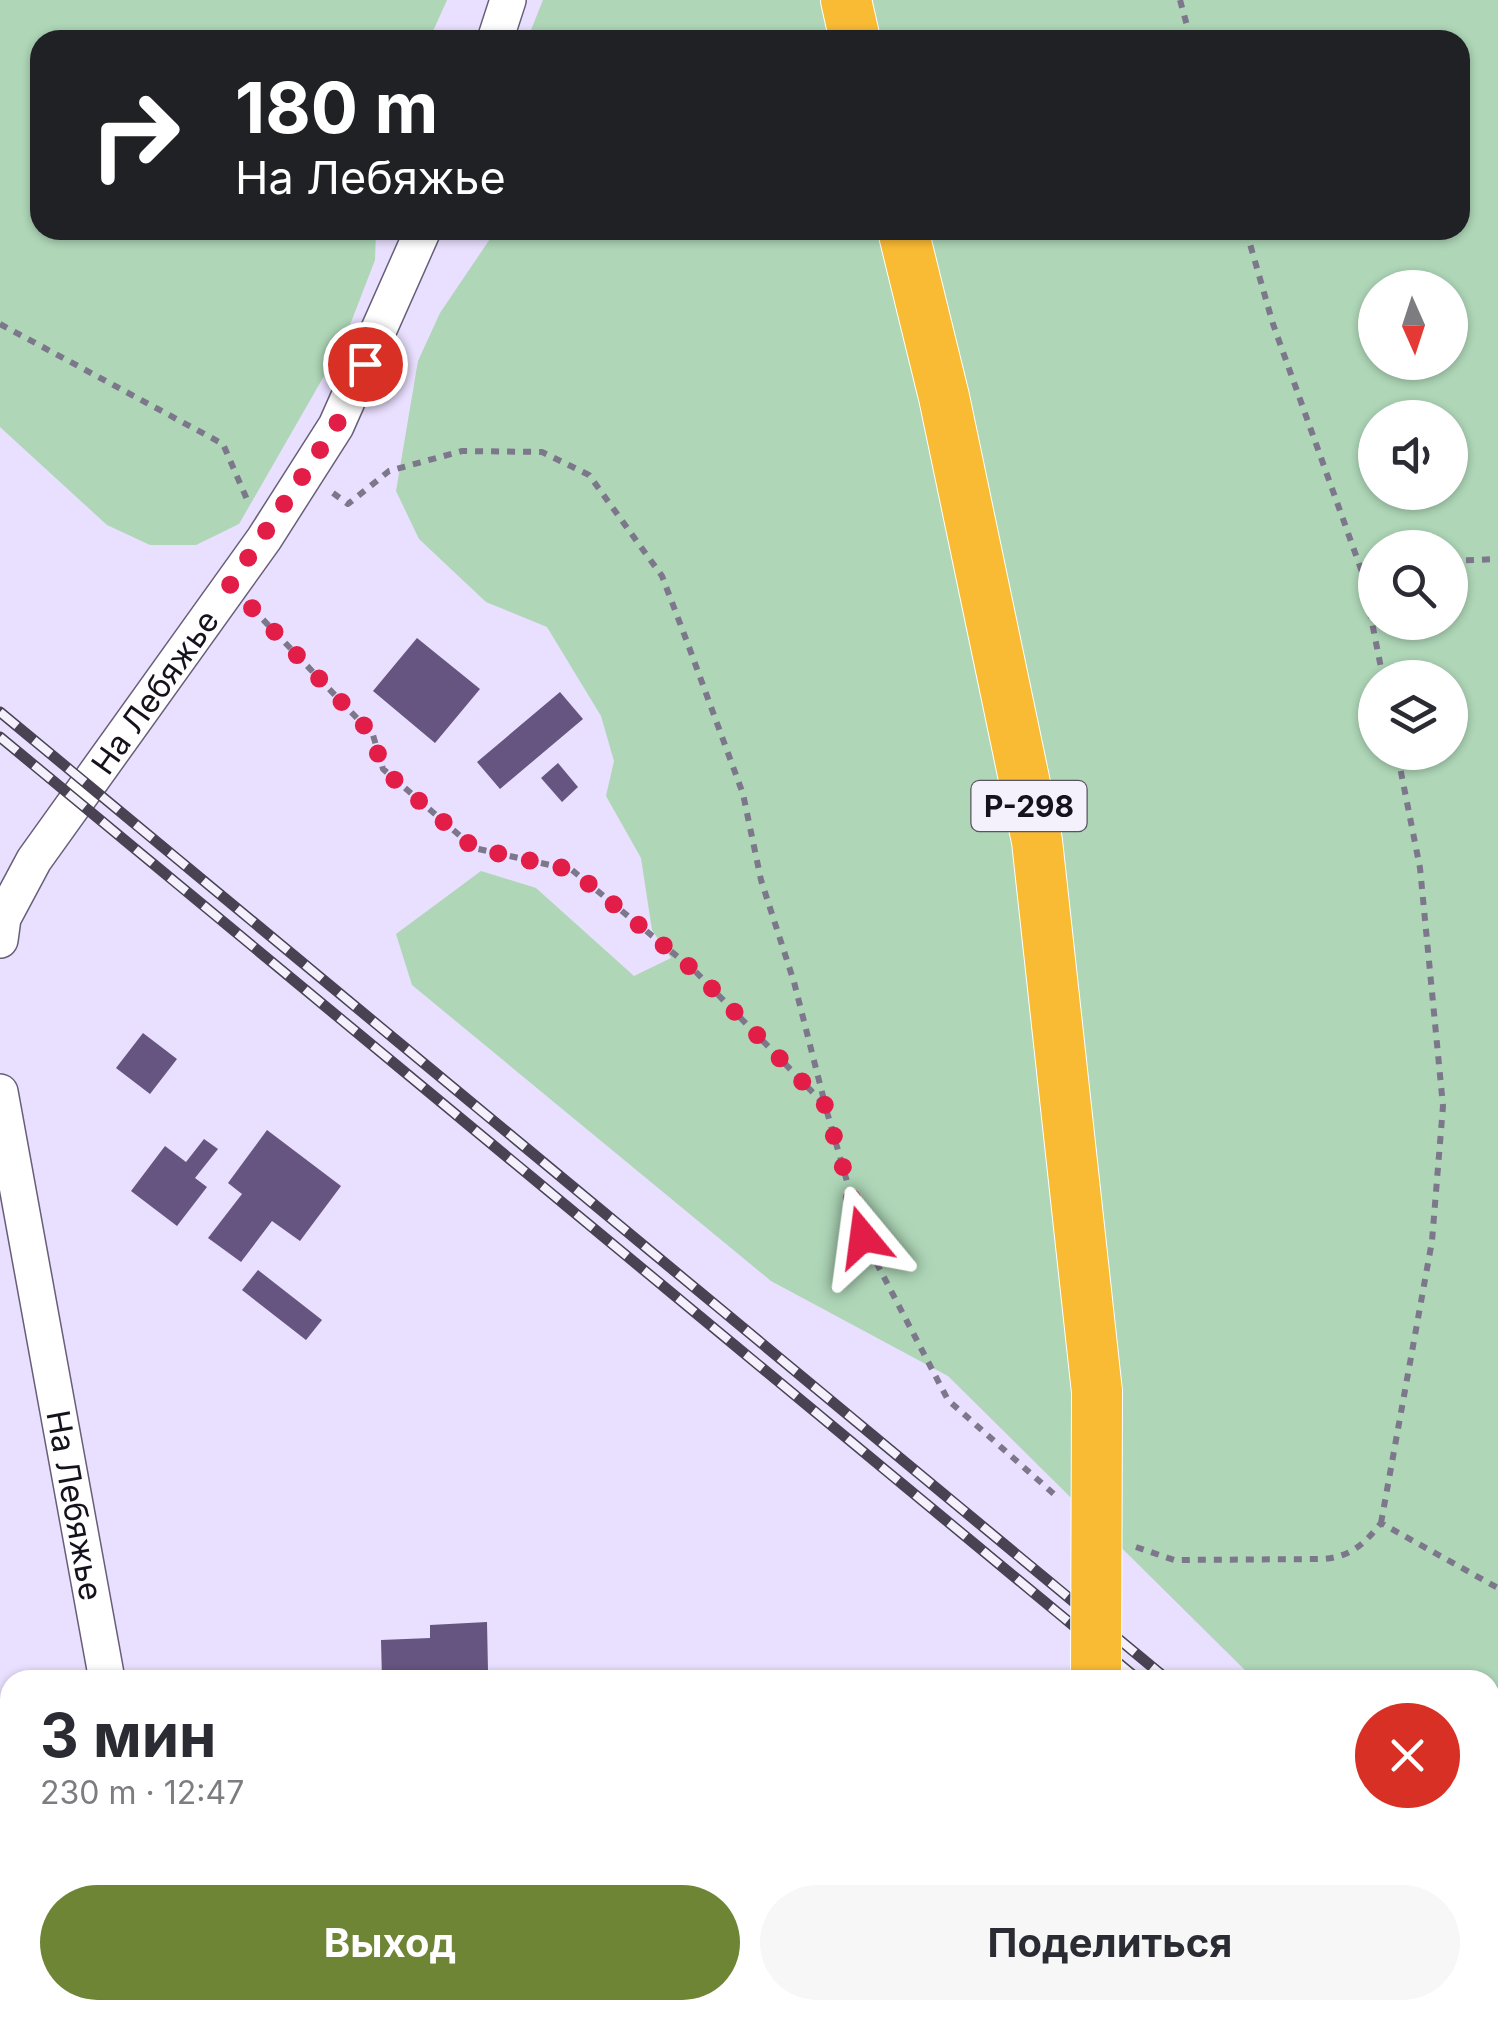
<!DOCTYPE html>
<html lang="ru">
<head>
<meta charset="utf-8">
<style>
  body { margin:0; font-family:Inter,sans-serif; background:#f7f7f7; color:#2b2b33; height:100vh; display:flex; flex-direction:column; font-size:38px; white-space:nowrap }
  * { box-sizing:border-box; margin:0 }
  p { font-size:32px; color:#7c7c81 }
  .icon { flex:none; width:55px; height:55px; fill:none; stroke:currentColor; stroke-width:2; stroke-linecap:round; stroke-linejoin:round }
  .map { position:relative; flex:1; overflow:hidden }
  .side { position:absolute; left:0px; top:1670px; width:1500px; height:350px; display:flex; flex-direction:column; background:#fff; border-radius:30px 30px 0 0; box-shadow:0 2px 8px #0004 }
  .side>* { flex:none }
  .banner { position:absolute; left:30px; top:30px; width:1440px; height:210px; border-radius:30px; box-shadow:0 2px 8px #0004; background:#202124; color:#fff; overflow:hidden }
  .needle { width:65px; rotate:177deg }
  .controls { position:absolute; left:1358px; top:270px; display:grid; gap:20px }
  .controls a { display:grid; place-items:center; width:110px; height:110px; border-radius:50%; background:#fff; box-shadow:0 2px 8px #0004; font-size:50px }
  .pin { position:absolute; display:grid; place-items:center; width:85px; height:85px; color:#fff; margin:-42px; border:5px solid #fff; border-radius:50%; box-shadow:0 2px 10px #0007 }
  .me { position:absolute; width:110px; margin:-55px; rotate:344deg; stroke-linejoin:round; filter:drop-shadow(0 0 8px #0008) }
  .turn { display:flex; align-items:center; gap:35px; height:210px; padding:0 40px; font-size:45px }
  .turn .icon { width:130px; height:130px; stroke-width:2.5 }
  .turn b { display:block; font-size:70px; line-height:85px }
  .round { display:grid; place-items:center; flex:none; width:105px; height:105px; border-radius:52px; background:#f7f7f7 }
  .headline { display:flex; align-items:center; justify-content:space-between; height:170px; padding:0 40px }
  h1 { font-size:60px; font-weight:700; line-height:75px }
  .button { display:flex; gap:20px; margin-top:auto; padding:20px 40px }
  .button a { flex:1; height:115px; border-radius:60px; background:#6f8536; color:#fff; font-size:40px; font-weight:700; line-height:115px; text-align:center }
  .button a+a { background:#f7f7f7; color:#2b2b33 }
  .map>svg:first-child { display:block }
</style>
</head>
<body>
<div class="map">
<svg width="1498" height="2020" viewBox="0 0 1498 2020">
  <rect width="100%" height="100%" fill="#e9dffe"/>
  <path fill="#aed6b7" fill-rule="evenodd" d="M0 0H447L429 40H40V230H376L375 260 343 343 239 524 196 545H150L107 525 0 427Z
    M543 0H1498V1886L1490 1880V1680H1255L948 1376 771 1281 412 985 396 934 481 871 536 888 634 976 671 958 652 930 641 858 606 796 614 761 601 716 547 627 486 602 419 539 396 491 418 361 440 313 496 230H1460V40H527ZM1375 288H1450V362H1375ZM1375 418H1450V492H1375ZM1375 548H1450V622H1375ZM1375 678H1450V752H1375Z"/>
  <path fill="#655580" d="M417 638 480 689 435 743 373 691Z
    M560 692 583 719 500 789 477 762Z
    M558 763 578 787 562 802 541 778Z
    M143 1033 177 1059 150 1094 116 1068Z
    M267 1130 341 1186 300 1241 272 1221 241 1262 208 1238 242 1194 228 1183Z
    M204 1139 218 1149 195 1178 207 1187 177 1226 131 1191 165 1146 186 1162Z
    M258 1270 322 1320 306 1340 242 1290Z
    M487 1622 488 1671 382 1680 381 1640 430 1638V1625Z"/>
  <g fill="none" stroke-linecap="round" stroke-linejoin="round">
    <defs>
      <g id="minor">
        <path d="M495 40 508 0"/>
        <path id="s1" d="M0 940 3 918 34 860 264 539 336 426 423 230"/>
        <path id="s2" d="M0 1092 107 1680"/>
        <path d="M165 2010 167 2020"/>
      </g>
      <path id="highway" d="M846 0 855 40
        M903 230 944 397 1037 841 1097 1392
        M1086 2020 1087 2010"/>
    </defs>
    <use href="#minor" stroke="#685e79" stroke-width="38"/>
    <use href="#highway" stroke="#fff" stroke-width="52"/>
    <path stroke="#7d778b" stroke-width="6" stroke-dasharray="8 8" stroke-linecap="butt" d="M1180 0 1191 40
      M1246 230 1273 324 1362 572 1383 678
      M0 324 223 444 249 504
      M333 493 348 504 389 471 462 451 542 452 589 475 662 576 689 647 743 794 761 880 794 982 825 1104
      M1450 561 1498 559
      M252 608 373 735 383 769 474 848 572 870 695 971 825 1105 863 1237 948 1400 1055 1495
      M1381 1523 1432 1241 1443 1106 1420 868 1397 752
      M1136 1547 1174 1560 1324 1559C1352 1556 1364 1544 1381 1523L1498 1588"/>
    <use href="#minor" stroke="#fff" stroke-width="35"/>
    <use href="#highway" stroke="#f9ba34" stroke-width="50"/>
    <defs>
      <path id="rail" d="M0 712 1168 1680
        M0 737 1139 1680
        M1490 1947 1498 1953
        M1490 1972 1498 1978"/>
    </defs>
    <use href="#rail" stroke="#484252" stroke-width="11"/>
    <use href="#rail" stroke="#f4f0fc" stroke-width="8" stroke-dasharray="22" stroke-linecap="butt"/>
    <defs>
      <path id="highway-bridge" d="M1096 1680 1097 1392"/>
    </defs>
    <use href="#highway-bridge" stroke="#fff" stroke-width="52" stroke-linecap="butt"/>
    <use href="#highway-bridge" stroke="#f9ba34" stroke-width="50"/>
  </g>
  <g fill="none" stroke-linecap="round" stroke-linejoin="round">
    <path stroke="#e11d48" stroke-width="18" stroke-dasharray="0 32.4" d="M365 364 336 426 230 585 373 735 382 769 474 848 572 870 696 972 825 1105 863 1237"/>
  </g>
  <g text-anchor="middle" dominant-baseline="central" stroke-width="10" stroke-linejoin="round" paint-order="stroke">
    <rect fill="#f4f0fc" stroke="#595560" stroke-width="2.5" x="971.5" y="781" width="115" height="50" rx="8"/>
    <g font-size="30" font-weight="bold" fill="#16121d">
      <text x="1029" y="806">Р-298</text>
    </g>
    <g font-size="32" fill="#16121d" stroke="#f4f0fc">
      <text stroke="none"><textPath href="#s1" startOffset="295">На Лебяжье</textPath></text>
      <text stroke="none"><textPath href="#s2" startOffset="420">На Лебяжье</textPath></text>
    </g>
  </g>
</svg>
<div class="controls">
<a><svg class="needle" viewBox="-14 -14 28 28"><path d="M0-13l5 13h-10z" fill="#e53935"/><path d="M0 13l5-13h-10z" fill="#7c7c81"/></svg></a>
<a><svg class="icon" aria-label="sound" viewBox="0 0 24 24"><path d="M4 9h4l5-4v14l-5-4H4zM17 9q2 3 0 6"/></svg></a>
<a><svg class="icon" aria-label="search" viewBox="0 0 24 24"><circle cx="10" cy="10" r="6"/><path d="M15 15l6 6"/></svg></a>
<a><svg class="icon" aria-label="layers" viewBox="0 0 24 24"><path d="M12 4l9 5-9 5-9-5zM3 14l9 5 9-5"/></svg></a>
</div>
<div class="pin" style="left:365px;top:364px;background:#d93025"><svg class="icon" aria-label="arrive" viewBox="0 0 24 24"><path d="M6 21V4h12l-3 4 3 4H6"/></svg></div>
<svg class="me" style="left:863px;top:1237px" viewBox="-20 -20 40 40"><path d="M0-17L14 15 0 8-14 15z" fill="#e11d48" stroke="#fff" stroke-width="4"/></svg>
<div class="banner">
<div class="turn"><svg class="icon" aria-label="right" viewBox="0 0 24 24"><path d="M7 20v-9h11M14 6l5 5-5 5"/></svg><div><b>180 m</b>На Лебяжье</div></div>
</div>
<section class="side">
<div class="headline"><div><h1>3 мин</h1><p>230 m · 12:47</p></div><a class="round" style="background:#d93025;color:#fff"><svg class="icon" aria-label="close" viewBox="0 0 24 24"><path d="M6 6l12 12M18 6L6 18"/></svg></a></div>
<div class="button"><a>Выход</a><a>Поделиться</a></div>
</section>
</div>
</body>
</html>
